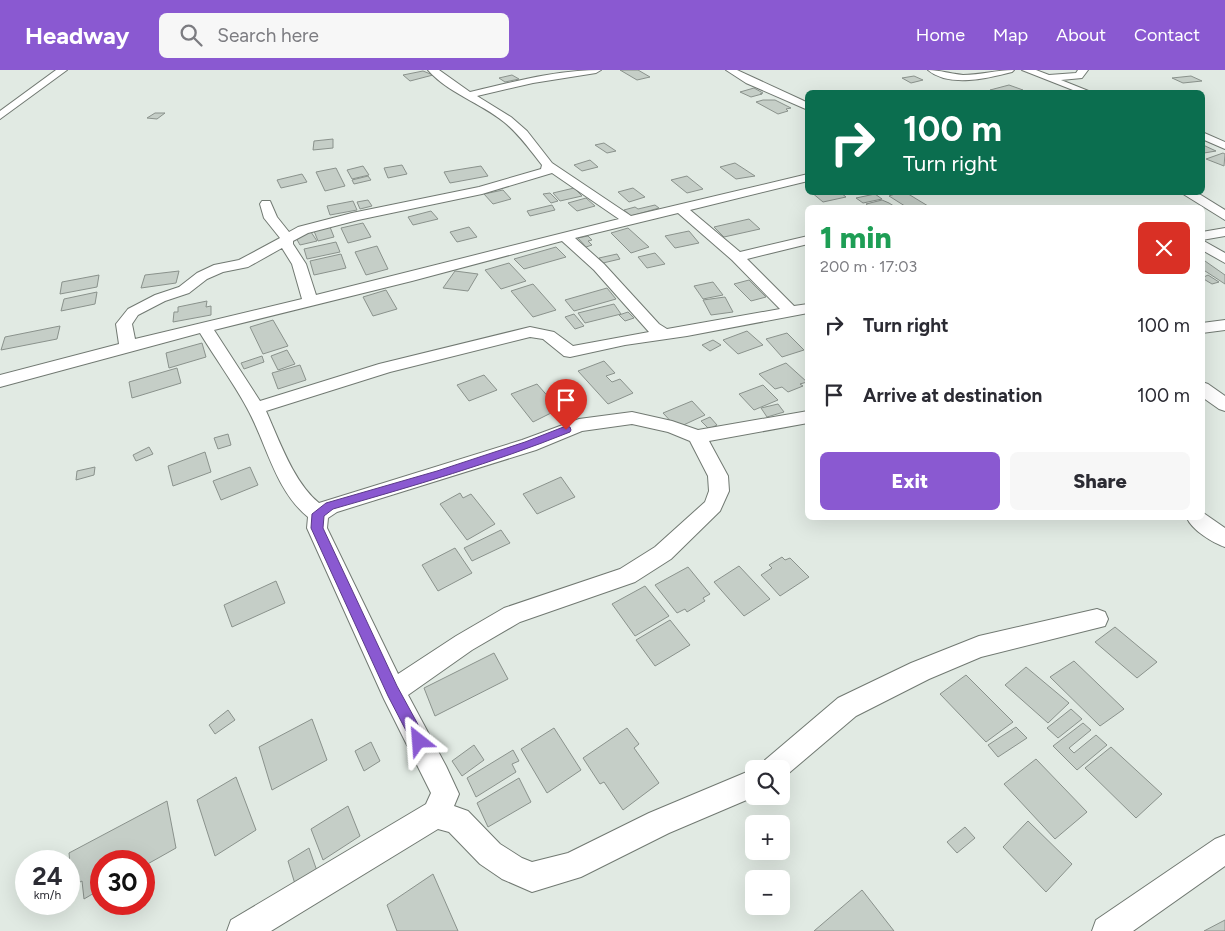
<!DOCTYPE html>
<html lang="en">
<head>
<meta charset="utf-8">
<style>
  body { margin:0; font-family:Figtree,sans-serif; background:#f7f7f7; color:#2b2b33; height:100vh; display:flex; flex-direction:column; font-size:19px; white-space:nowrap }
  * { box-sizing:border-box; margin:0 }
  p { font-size:16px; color:#7c7c81 }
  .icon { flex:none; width:28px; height:28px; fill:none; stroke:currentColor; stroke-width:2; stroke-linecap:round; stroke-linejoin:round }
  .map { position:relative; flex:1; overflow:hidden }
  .side { position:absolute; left:805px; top:135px; width:400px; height:315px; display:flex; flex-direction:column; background:#fff; border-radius:8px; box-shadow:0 5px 20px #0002 }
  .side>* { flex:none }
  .banner { position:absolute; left:805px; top:20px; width:400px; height:105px; border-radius:8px; box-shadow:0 5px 20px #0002; background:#0b6e4f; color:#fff; overflow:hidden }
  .buttons { position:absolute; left:745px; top:690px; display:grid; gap:10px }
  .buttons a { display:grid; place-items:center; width:45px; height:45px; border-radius:8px; background:#fff; box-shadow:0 5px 20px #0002; font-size:25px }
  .speed { position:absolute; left:15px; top:780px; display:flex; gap:10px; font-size:25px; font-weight:700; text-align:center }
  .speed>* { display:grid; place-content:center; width:65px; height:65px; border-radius:50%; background:#fff; box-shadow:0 5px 20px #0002; line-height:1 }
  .speed small { font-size:12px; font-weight:400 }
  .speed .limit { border:8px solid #d22; background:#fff; color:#111 }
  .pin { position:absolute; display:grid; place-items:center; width:42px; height:42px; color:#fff; margin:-51px -21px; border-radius:50% 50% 50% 0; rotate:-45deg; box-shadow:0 0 5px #0007 }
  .pin .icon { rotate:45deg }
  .me { position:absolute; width:55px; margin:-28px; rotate:332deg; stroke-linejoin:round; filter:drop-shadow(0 0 4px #0008) }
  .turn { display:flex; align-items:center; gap:18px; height:105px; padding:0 15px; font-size:22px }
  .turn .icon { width:65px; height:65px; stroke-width:2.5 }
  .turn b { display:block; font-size:35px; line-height:42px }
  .round { display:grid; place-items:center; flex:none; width:52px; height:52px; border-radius:8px; background:#f7f7f7 }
  .overview { display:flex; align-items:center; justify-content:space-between; height:85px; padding:0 15px }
  h1 { font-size:30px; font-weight:800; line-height:38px; color:#1e9e55 }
  .cta { display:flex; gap:10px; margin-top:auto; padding:10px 15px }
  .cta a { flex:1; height:58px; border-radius:8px; background:#8a59d1; color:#fff; font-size:20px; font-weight:800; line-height:58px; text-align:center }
  .cta a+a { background:#f7f7f7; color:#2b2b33 }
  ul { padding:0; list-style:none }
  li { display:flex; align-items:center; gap:15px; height:70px; padding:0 15px }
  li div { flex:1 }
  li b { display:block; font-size:19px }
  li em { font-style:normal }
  header { display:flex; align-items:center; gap:30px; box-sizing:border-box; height:70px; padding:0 25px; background:#8a59d1; color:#fff }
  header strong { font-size:24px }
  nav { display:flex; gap:28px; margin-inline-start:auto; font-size:18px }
  .search { width:350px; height:45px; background:#f7f7f7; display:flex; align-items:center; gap:12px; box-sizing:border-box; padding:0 18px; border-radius:8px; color:#7c7c81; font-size:19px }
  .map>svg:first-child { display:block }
</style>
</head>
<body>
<header>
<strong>Headway</strong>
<div class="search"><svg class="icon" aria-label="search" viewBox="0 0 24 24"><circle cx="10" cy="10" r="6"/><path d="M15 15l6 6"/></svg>Search here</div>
<nav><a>Home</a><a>Map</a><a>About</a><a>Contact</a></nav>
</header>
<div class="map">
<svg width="1225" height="861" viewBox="0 0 1225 861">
  <rect width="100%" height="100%" fill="#e1eae3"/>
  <path fill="#c5cec7" stroke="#8a928c" d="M620 0H638L650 7 637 10Z
    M423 1 433 5 410 11 403 5Z
    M512 5 519 9 505 12 499 8Z
    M914 6 923 10 911 13 902 8Z
    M1191 6 1202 11 1183 13 1172 8Z
    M1009 15 1023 20 1014 22H996L990 20Z
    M754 18 763 23 760 24H762L751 27 740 22Z
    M763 30H775L791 38 786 39 788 41 778 44 756 32Z
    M155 43H165L157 49 147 48Z
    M333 69V78L313 80 314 71Z
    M604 73 616 81 607 83 595 75Z
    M1202 75H1203L1216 81 1204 83 1202 82Z
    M1223 83 1225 84 1224 96 1206 89Z
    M590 90 598 97 582 101 574 95Z
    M735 93 755 106 736 109 720 97Z
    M402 95 407 104 388 108 384 98Z
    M363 96 369 105 352 109 347 100Z
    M481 96 488 106 450 113 444 102Z
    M336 98 345 116 325 121 316 102Z
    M302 104 307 112 281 118 277 110Z
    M368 106 371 110 354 114 352 110Z
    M687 106 703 119 687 123 671 110Z
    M574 118 582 126 560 131 553 123Z
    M633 118 645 127 629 132 618 122Z
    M503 120 511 129 493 134 484 124Z
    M811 122H840L846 127 823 132Z
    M901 122H905L928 136 908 138 889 126Z
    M550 123 558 131 551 133 543 124Z
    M875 124 882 129 863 133 856 128Z
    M586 128 595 136 577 141 568 133Z
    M368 130 372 136 360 139 357 132Z
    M882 130 889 133 897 138H871L866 134Z
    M353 131 357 140 330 145 327 136Z
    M552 135 555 140 530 146 527 141Z
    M655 135 659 138 631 146 624 140 635 137 638 139Z
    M431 141 438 149 413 155 408 147Z
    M749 149 760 159 724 167 714 157Z
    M363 153 371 167 348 173 341 158Z
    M330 157 334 167 318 171 314 161Z
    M469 157 477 167 457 172 450 162Z
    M628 158 649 177 631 183 611 163Z
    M689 161 699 173 675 178 665 166Z
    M311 162 317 171 300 175 295 166Z
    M588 166 592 170 588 171 592 175 586 177 578 168Z
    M336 172 340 182 307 189 304 179Z
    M377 176 388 199 366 205 355 182Z
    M556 177 566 187 524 199 514 189Z
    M655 183 665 194 647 198 638 187Z
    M341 184 346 198 314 205 310 191Z
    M617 184 620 189 603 193 599 188Z
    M1205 191 1225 205V214L1202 199V192Z
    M509 193 526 211 501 219 485 200Z
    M179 201 176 213 141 218 145 205Z
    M455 201 478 204 468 221 443 218Z
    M99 205 97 217 60 224 62 212Z
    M1208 205 1219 212 1212 214 1202 208Z
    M749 210 766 227 751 231 734 214Z
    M713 212 723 225 703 229 694 216Z
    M533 214 556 240 533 247 511 221Z
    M607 218 616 229 574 241 565 230Z
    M386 220 397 239 373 246 363 227Z
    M97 222 95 234 61 241 64 229Z
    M725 227 733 242 711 245 703 230Z
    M207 231 206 237 211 236V245L173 252 174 242H178V237Z
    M614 234 621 244 585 253 578 243Z
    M628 242 634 248 625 251 619 245Z
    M574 244 584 256 575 259 565 247Z
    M273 250 288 276 263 284 250 257Z
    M60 256 57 269 1 280 5 267Z
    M747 261 763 275 738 284 723 270Z
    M787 263 804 280 782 287 766 269Z
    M713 270 721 275 710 281 702 275Z
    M202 273 206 287 169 298 166 283Z
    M287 280 295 294 278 300 271 286Z
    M262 286 264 292 244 299 241 293Z
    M604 291 615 303 606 306 612 312 620 309 633 323 608 334 578 301Z
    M786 293 807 312 800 314 803 316 788 322 782 317 775 319 759 304Z
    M300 295 306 310 278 319 272 303Z
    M177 298 181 313 132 328 129 312Z
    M484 305 497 320 469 331 457 315Z
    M537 314 559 339 533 352 511 324Z
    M763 315 778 330 754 340 739 324Z
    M692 331 705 345 677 358 663 343Z
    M778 334 784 342 767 347 761 338Z
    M710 347 717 355 709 359 701 351Z
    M228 364 231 375 218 379 214 368Z
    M149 377 153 384 136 391 133 385Z
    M205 382 211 402 173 416 168 396Z
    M95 397 94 405 76 410 77 401Z
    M250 397 258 415 221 430 213 411Z
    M561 407 575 427 537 444 523 424Z
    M460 423 463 428 471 424 495 454 467 470 440 434Z
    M501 460 510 473 472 491 464 478Z
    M455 478 472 503 438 521 422 495Z
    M782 487 785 490 790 488 809 507 780 526 761 505 772 498 769 495Z
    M739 496 770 529 744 546 714 512Z
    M688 497 710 524 703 528 705 531 687 542 685 539 677 543 655 515Z
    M276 511 285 533 232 557 224 535Z
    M645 516 669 546 635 566 612 534Z
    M670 550 690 575 655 596 636 570Z
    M1115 557 1157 592 1137 608 1095 572Z
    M494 583 508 609 435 646 424 618Z
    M1074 591 1124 639 1100 656 1050 607Z
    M1026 597 1069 633 1048 653 1005 615Z
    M966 605 1013 652 986 672 940 624Z
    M1071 639 1082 649 1058 668 1047 658Z
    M228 640 235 650 215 664 209 655Z
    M312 649 327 690 272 720 259 677Z
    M1083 653 1091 660 1069 678 1074 683 1096 665 1107 675 1077 700 1053 676Z
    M1016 657 1027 668 998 687 988 675Z
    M554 658 581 700 547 723 521 679Z
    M627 658 639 674 634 678 659 713 623 740 604 712 600 714 583 688Z
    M371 672 380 691 364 701 355 681Z
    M474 675 484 690 462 706 452 691Z
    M1111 677 1162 724 1136 748 1085 698Z
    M513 680 519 691 512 694 516 702 476 727 467 708Z
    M1036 689 1087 742 1055 769 1004 714Z
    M236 707 256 760 215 786 197 730Z
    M519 708 531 732 488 757 477 733Z
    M167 731 176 778 144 796V791H101V819L84 829 82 811 72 816 69 783Z
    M348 736 360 766 323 790 311 759Z
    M1028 751 1072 794 1046 822 1003 777Z
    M965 757 975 768 957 783 947 772Z
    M309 778 317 801 295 814 288 791Z
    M433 804 458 861H397L387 835Z
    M862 820 894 861H814Z
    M1225 850V861H1204Z"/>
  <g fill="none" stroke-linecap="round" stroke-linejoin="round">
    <defs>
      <path id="minor" d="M56 0H67L0 49V41Z
        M428 0H439L470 22C513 12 556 0 601 0L596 3 533 13 477 26 511 47 527 61 552 93 631 146 808 104V111L690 140 740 182 808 166V174L747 189 794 236 808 234V243L687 266 625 275 570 287 564 286 543 269 530 267 390 302 266 341C279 370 294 413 319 433L522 370 579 349 632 342 672 351 698 360 808 341V353L709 371 728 406 729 421 720 441 671 489 635 512 520 552 472 580 408 625 446 696 459 724 454 736 468 741 500 774 522 788 532 792 568 783 649 743 754 699V726H756L669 763 581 807 532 822 502 809 480 794 449 762 438 759 271 861H227L231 850 426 734 431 723 384 629 307 458 308 447C275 420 267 374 247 338 233 312 215 288 200 263L0 317V305L119 274 116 254 128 239 155 225 179 217 197 203 214 195 239 190 280 168 264 148 260 134 262 131H270L277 147 289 162 298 157 352 143 479 117 541 99 542 95C530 80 519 64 504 52 481 33 448 23 428 0ZM552 103 619 149 316 225 306 194 293 174V171L308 163 358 150 482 124ZM678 143 732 190 780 239 667 259 659 254 604 194 575 168ZM562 171 594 200 649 262 573 276 554 262 530 257 379 294 260 331 214 260 412 211ZM282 178 292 194 302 229 135 269 132 254 138 245 165 231 189 223 207 209 223 202 248 197ZM632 354 668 362 690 371 708 406 709 421 705 432 655 477 620 499 504 538 456 566 398 604 327 458 328 448 337 442 536 380 582 361Z
        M726 0H737L802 30 808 33V40L746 13Z
        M928 0C940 0 951 4 963 5 980 5 997 0 1014 0L1012 2C989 8 949 18 928 0Z
        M1022 0H1036L1049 5 1076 3 1078 0H1088L1082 8 1061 10 1091 22H1078Z
        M1202 62 1225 72V79L1202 69Z
        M1180 122H1196L1225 140V150Z
        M1225 158V166L1202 170V162Z
        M1202 170 1225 183V193L1202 180Z
        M1225 250V260L1202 263V253Z
        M1202 312 1208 314 1225 326V341L1219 339 1202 327Z
        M1202 442 1225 458V477C1213 473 1192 460 1187 448H1202Z
        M1097 539 1105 542 1108 549 1105 556 981 587 929 609 856 646 783 708 781 709V699H761L765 690 838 628 911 593 979 566Z
        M1225 765V796L1133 861H1092L1096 850 1215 769Z"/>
    </defs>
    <use href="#minor" stroke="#717972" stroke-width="2"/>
    <use href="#minor" fill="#fff" fill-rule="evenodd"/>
  </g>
  <path fill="#8a59d1" stroke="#5a3a88" d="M566 356 570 357 571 360 570 362C493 393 413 416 333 439L324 446 323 458 397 616 427 671 424 676 419 678 414 676 388 626 311 458 312 444 326 433 437 401 525 372Z"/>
</svg>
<div class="buttons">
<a><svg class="icon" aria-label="search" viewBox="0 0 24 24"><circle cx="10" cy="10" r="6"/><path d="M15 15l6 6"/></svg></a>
<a>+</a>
<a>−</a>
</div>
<div class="speed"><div>24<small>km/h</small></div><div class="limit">30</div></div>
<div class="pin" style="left:566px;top:360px;background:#d93025"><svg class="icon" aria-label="arrive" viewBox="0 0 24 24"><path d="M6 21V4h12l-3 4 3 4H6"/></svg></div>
<svg class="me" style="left:419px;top:671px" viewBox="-20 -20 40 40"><path d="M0-17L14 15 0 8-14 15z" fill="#8a59d1" stroke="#fff" stroke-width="4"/></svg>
<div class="banner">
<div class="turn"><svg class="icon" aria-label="right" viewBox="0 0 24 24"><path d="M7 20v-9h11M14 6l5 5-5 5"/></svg><div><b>100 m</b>Turn right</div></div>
</div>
<section class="side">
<div class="overview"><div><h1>1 min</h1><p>200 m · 17:03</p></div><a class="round" style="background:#d93025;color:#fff"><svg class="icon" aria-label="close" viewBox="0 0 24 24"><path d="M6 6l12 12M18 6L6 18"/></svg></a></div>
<ul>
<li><svg class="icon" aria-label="right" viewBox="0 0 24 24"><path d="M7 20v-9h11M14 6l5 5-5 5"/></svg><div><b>Turn right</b></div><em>100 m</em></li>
<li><svg class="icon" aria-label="arrive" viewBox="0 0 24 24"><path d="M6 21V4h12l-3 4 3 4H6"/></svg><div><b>Arrive at destination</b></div><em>100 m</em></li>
</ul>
<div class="cta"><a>Exit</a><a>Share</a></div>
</section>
</div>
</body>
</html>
